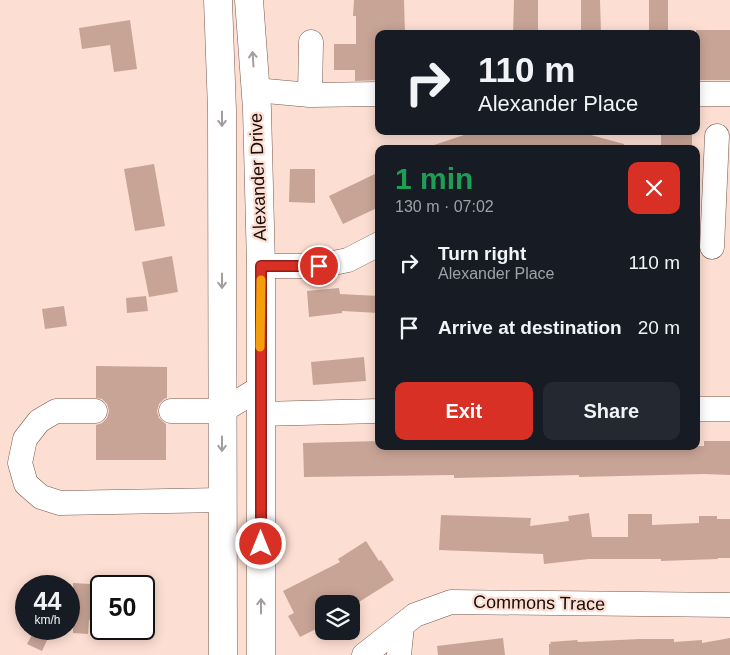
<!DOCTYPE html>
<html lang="en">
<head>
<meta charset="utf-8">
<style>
  body { margin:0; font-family:Helvetica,sans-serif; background:#242831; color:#f1f3f6; height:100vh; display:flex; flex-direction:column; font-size:19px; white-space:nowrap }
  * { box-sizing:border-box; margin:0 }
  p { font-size:16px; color:#9ea1a6 }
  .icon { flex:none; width:28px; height:28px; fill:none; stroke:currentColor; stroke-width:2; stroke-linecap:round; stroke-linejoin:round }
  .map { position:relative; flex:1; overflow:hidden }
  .panel { position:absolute; left:375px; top:145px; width:325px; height:305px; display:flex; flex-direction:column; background:#171b24; border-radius:10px; box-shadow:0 2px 12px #0003 }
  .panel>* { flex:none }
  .top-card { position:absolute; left:375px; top:30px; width:325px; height:105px; border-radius:10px; box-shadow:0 2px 12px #0003; background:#171b24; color:#f1f3f6; overflow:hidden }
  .tools { position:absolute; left:315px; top:595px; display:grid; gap:10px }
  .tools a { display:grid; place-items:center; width:45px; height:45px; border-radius:10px; background:#171b24; box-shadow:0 2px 12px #0003; font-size:25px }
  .speed { position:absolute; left:15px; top:575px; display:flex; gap:10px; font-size:25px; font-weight:700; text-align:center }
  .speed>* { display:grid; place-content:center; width:65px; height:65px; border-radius:50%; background:#171b24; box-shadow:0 2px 12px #0003; line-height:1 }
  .speed small { font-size:12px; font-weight:400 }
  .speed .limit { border:2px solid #111; border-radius:8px; background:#fff; color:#111 }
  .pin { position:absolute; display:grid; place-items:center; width:42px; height:42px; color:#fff; margin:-21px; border:2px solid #fff; border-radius:50%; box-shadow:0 1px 5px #0007 }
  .me { position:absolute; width:55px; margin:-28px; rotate:0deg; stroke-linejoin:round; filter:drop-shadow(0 0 4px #0008) }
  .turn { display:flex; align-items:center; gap:18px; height:105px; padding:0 20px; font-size:22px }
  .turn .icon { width:65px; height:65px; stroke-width:2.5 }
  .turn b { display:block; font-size:35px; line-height:42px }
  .round { display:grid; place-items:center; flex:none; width:52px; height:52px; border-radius:10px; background:#242831 }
  .summary { display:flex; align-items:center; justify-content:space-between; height:85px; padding:0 20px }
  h1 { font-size:30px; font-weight:700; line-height:38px; color:#1e9e55 }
  .action { display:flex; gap:10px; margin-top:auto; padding:10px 20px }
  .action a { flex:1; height:58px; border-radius:10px; background:#d93025; color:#fff; font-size:20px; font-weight:700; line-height:58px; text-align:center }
  .action a+a { background:#242831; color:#f1f3f6 }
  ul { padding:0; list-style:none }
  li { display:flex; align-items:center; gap:15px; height:65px; padding:0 20px }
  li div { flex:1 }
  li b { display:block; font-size:19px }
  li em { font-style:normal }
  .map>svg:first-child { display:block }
</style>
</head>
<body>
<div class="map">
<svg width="730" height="655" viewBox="0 0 730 655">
  <rect width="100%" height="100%" fill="#fdded2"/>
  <path fill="#c8a496" d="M354 0H404L405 34H379V80L355 81V70H334V44H356V16H353Z
    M514 0H538V34H513Z
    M581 0H600L601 34H581Z
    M649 0H668V34H649Z
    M130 20 137 69 114 72 110 45 82 49 79 28Z
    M696 30H730V80H696Z
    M476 131H576L624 144V149H432L431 146Z
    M661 131H692V149H661Z
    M154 164 165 226 135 231 124 169Z
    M290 169H315V203L289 202Z
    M379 172V207L343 224 329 196Z
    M172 256 178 292 149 297 142 262Z
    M339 288 340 294 379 296V313L342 311V313L309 317 307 291Z
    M146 296 148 311 127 313 126 298Z
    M64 306 67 326 45 329 42 309Z
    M364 357 366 381 313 385 311 362Z
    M96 366 167 367V398L164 399 159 404 157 411 159 418 166 424V460H96V425L102 423 107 418 109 411 107 404 102 399 96 398Z
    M379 441V446H704V441H730V475L704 474 579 477V475L454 478V475L304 477 303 443Z
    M589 513 592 537H628V514H652V525L699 523V516H717V519H730V558H718V559L661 561V559H589L544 564 543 554 439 550 441 515 531 518 530 526 569 521 568 516Z
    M366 541 379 561 381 560 394 580 351 607V604H324V625L300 637 288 616 294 613 283 591 340 562 338 559Z
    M73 583 90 584V601L92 602 91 620H89L88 634 73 633Z
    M35 629H38L50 634 42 651 27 644Z
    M503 638 505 655H438L437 646Z
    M730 638V655H549V644H551L550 642 577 640 578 642 640 639H674V642L702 640V643Z"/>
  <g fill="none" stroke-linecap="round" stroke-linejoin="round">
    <defs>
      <path id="minor" d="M255 90 310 95 311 42
        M696 94H730
        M310 95 379 94
        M712 247 717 136
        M261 266H319L348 260 379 244
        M696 409H730
        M95 411H56L39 421 25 439 20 463 26 484 41 497 60 503 222 500
        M171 411H222L260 388
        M260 414 379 411
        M364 655 415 615 451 602 730 605
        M399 655 402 626"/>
      <path id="major" d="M218 0 222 110 223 655
        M249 0 257 109 261 266V655"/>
    </defs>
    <use href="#minor" stroke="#78584c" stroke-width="25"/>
    <use href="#major" stroke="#78584c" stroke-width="29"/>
    <use href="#minor" stroke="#fff" stroke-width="24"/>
    <use href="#major" stroke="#fff" stroke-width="28"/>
  </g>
  <defs><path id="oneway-shaft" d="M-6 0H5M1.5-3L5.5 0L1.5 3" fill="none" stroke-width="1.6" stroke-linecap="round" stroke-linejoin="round" transform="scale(1.25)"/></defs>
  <g stroke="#a39e9c">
    <use href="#oneway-shaft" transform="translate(253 59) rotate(-94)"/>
    <use href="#oneway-shaft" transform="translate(222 119) rotate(90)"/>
    <use href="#oneway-shaft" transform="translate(222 281) rotate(90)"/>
    <use href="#oneway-shaft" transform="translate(222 444) rotate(90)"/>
    <use href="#oneway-shaft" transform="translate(261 606) rotate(-90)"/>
  </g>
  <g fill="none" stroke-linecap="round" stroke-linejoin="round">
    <defs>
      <path id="route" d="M261 544V266H319"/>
    </defs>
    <use href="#route" stroke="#8d1f18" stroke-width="12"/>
    <use href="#route" stroke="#d93025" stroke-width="9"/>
    <path stroke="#f59e0b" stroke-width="9" d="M260 347 261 280"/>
  </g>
  <g text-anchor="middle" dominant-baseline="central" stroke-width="4.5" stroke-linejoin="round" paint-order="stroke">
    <g font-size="18" fill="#190c08" stroke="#fdded2">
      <text transform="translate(258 177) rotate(-92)">Alexander Drive</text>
      <text transform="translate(539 603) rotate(1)">Commons Trace</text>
    </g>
  </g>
</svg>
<div class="tools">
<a><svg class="icon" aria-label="layers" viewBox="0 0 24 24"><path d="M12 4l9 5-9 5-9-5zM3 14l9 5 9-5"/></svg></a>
</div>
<div class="speed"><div>44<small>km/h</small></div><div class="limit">50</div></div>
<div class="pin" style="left:319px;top:266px;background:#d93025"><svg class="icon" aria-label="arrive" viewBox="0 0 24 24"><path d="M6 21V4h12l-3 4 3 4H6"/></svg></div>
<svg class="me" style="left:261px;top:544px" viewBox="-20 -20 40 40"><circle r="17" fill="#d93025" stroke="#fff" stroke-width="3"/><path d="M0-11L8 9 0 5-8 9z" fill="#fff"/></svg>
<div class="top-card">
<div class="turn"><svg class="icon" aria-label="right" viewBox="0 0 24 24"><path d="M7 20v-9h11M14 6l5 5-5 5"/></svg><div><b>110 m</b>Alexander Place</div></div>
</div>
<section class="panel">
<div class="summary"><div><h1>1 min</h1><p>130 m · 07:02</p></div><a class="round" style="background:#d93025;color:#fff"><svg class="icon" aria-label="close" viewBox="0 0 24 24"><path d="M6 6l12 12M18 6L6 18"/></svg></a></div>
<ul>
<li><svg class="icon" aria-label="right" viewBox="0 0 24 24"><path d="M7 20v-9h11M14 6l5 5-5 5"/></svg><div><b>Turn right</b><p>Alexander Place</p></div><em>110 m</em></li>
<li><svg class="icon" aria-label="arrive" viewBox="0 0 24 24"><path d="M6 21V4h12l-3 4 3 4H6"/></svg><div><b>Arrive at destination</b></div><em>20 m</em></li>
</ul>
<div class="action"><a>Exit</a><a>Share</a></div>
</section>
</div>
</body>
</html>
